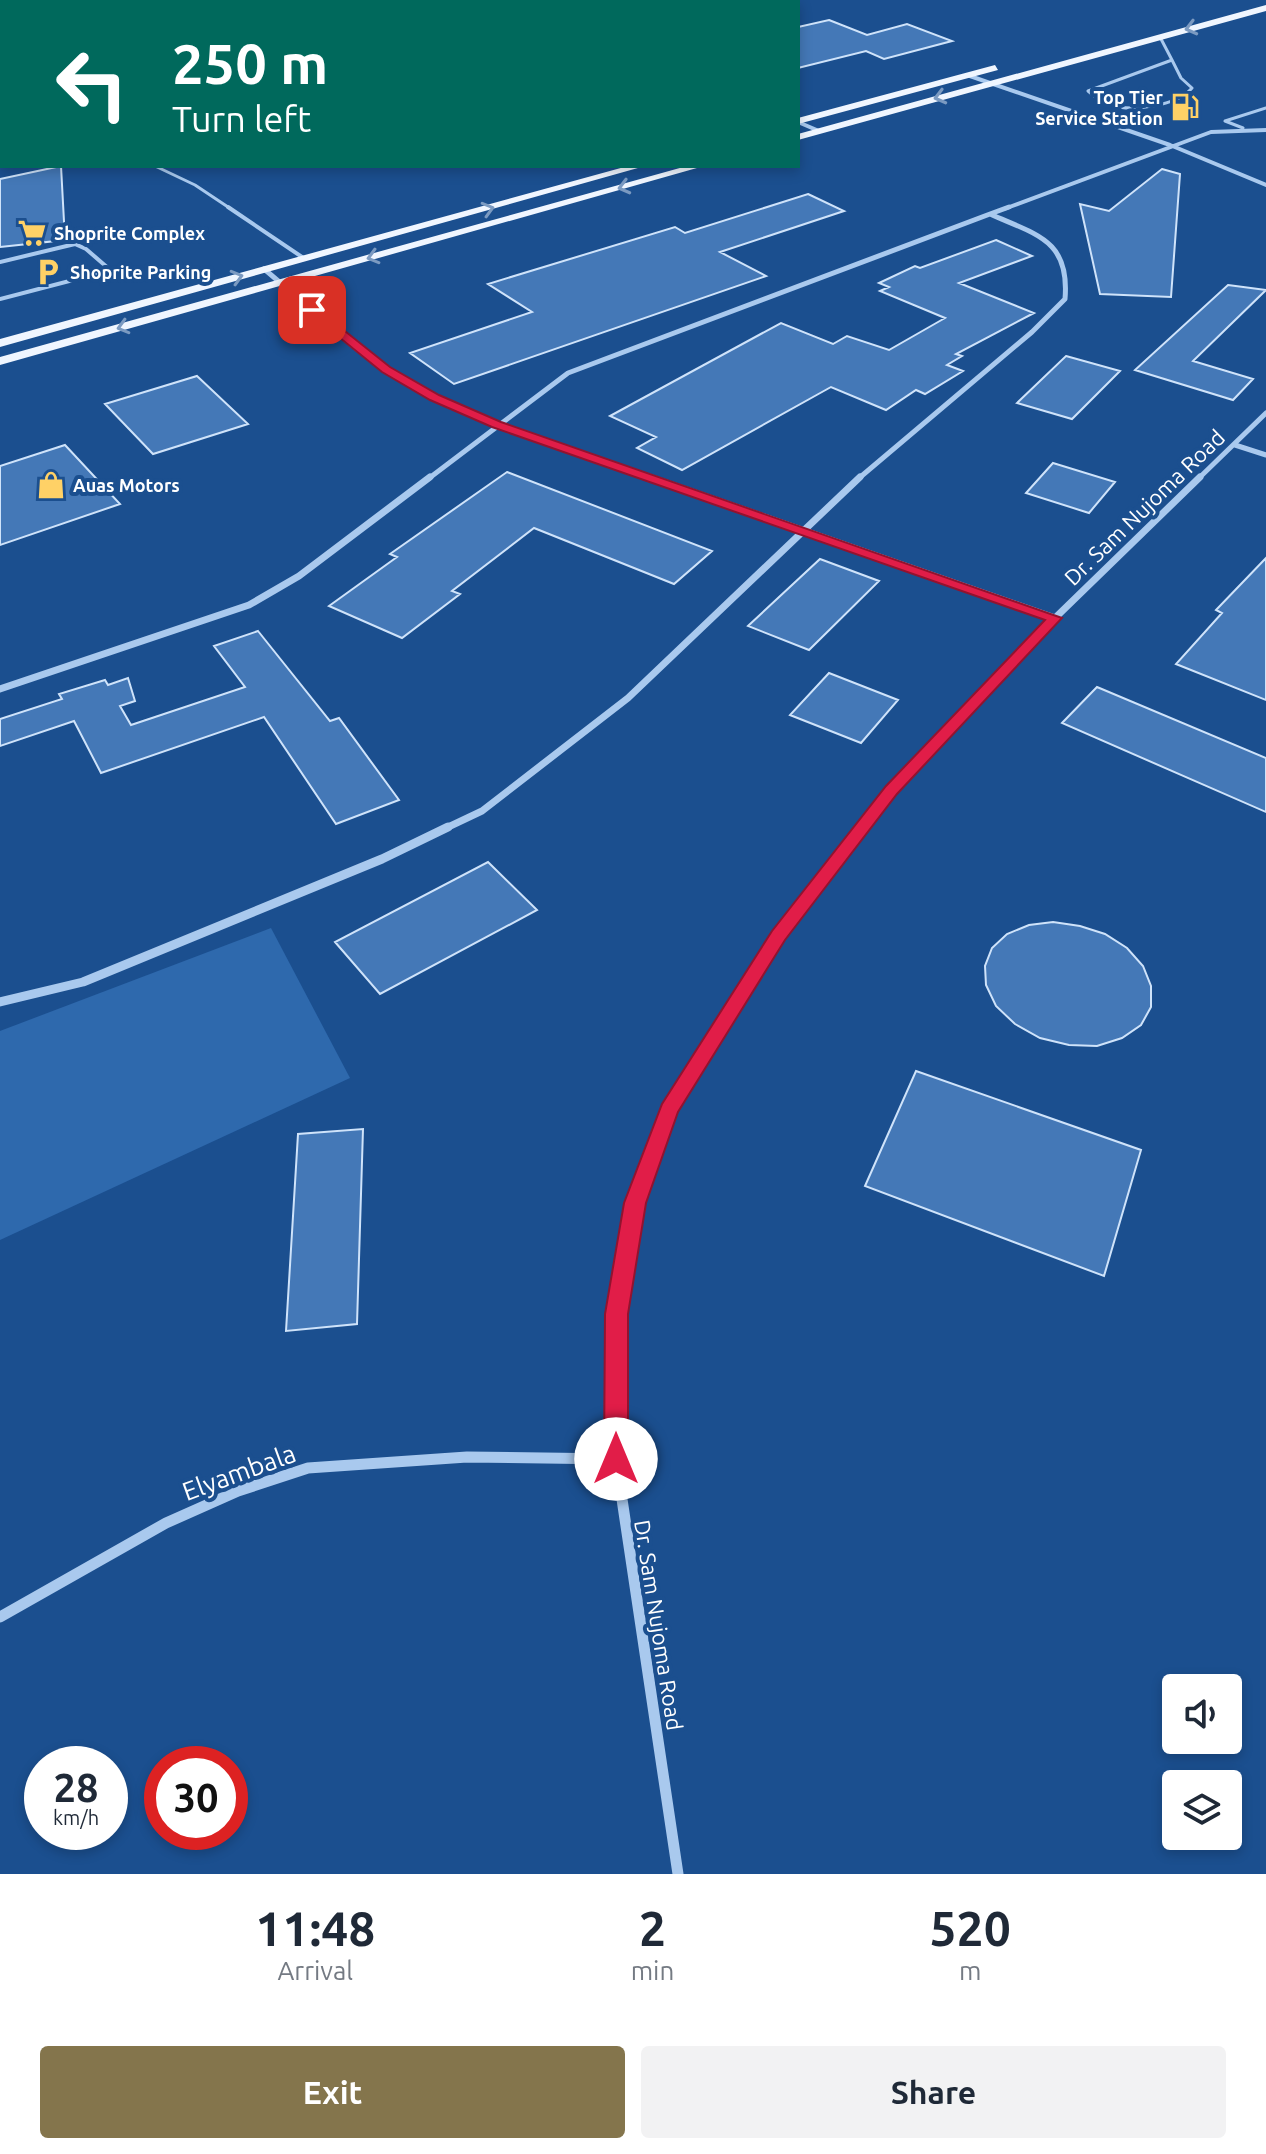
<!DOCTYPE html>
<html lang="en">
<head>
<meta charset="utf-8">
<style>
  body { margin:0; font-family:Ubuntu,sans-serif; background:#f2f2f3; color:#1f2937; height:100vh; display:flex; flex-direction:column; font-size:30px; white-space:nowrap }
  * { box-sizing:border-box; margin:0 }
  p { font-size:26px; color:#747a83 }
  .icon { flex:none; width:44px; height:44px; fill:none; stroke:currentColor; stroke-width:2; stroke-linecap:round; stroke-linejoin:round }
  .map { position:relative; height:1874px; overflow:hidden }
  .panel { display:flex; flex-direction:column; background:#fff; flex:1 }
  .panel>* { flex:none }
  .hud { position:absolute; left:0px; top:0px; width:800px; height:168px; box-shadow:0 4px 12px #0003; background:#00695c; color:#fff; overflow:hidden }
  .buttons { position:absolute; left:1162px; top:1674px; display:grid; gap:16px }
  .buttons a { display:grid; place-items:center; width:80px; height:80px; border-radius:8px; background:#fff; box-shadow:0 4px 12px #0003; font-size:40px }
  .speed { position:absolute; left:24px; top:1746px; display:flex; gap:16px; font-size:40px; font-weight:700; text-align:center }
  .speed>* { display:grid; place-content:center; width:104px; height:104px; border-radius:50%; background:#fff; box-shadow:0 4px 12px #0003; line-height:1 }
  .speed small { font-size:20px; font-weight:400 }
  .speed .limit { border:12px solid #d22; background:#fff; color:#111 }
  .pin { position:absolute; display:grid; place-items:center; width:68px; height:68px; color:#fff; margin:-34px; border-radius:16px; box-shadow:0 4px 12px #0006 }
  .me { position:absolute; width:88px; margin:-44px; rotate:0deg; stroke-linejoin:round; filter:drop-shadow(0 0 6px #0008) }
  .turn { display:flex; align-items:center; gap:28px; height:168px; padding:0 40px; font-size:36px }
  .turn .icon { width:104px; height:104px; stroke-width:2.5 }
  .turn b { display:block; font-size:56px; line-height:68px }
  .eta { display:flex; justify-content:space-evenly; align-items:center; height:136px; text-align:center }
  .eta b { font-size:48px; font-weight:700; line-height:56px }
  .action { display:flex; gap:16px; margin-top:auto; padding:16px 40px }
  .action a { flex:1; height:92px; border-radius:8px; background:#84754c; color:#fff; font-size:32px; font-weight:700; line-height:92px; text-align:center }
  .action a+a { background:#f2f2f3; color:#1f2937 }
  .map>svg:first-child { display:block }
</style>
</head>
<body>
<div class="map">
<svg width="1266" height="1874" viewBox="0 0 1266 1874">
  <rect width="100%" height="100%" fill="#1b4f8f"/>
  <path fill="#2e69ad" d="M271 928 350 1078 0 1240V1031Z"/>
  <path fill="#4478b7" stroke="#cfe3fa" stroke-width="2" d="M829 20 867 35 907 24 952 41 884 59 866 51 798 68V27Z
    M61 166 65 240 0 247V179Z
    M1162 169 1180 174 1171 297 1100 294 1080 204 1109 211Z
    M808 194 844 211 720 252 766 276 454 384 410 353 532 312 488 284 675 227 685 233Z
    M996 240 1032 256 959 283 1034 313 956 354 962 356 947 365 963 371 925 394 916 390 886 410 831 387 682 470 637 448 656 437 610 416 781 323 833 344 847 336 889 350 945 318 880 291 889 287 879 283 915 266 920 268Z
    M1228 285 1266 290 1193 361 1253 379 1233 400 1135 370Z
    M1066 356 1120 371 1072 419 1017 403Z
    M197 376 248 424 153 454 105 404Z
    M65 445 120 504 0 545V466Z
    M1053 463 1115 482 1089 513 1026 493Z
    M507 472 712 551 674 584 534 528 452 591 460 594 402 638 329 606 397 557 390 554Z
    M1266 558V700L1176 664 1222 613 1216 610Z
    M820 559 879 581 809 650 748 626Z
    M258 631 330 721 339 718 399 800 336 824 264 717 101 773 74 721 0 746V719L62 699 59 694 105 680 108 685 128 678 135 701 120 706 131 725 245 687 214 646Z
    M829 673 898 700 861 743 790 715Z
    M1097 687 1266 758V812L1062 723Z
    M488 862 537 910 380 994 335 942Z
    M1053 922 1080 926 1105 934 1127 948 1143 966 1151 986V1007L1141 1025 1122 1038 1097 1046 1069 1045 1040 1038 1015 1024 996 1006 986 985 985 966 992 948 1007 934 1029 925Z
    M916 1071 1141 1150 1104 1276 865 1186Z
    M363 1129 357 1324 286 1331 298 1134Z"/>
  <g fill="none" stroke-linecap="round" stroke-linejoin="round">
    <path stroke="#a9c9ee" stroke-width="3" d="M531 0 536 2
      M1160 37 1172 60
      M1172 60 1181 78 1192 88C1177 106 1132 112 1110 105 1101 102 1095 97 1088 91Z
      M1243 128 1225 121 1266 108
      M155 166 195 185 231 209"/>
    <path stroke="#a9c9ee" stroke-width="4" d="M228 207 305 259
      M0 262 75 244 86 249 108 268 104 272 0 299"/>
    <path stroke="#a9c9ee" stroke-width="4" d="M967 75 1170 145 1266 185
      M798 122 819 131
      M1004 209 1211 132 1266 130"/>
    <path stroke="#a9c9ee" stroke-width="5" d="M264 269C303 301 346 344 387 371 468 423 565 448 655 479
      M1235 445 1266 455
      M428 479 568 373 990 214
      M858 479 1032 332 1065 299C1070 240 1037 235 990 214L1009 207
      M1198 479 1266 413"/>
    <path stroke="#a9c9ee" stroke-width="7" d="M649 477 1055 618
      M0 689 249 605 299 576 430 477
      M444 829 482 811 628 698 860 477
      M861 829 892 790 1055 618 1200 477"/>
    <path stroke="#a9c9ee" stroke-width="9" d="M0 1002 83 982 382 859 448 827
      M622 1284 635 1203 669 1109 778 936 863 827"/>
    <path stroke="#a9c9ee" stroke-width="11" d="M622 1282 617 1314 616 1459 678 1874
      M0 1617 166 1523 238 1491 308 1468 467 1457 616 1459"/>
    <path fill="#f0f6ff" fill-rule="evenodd" d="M1266 5V11L798 140V134Z
      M995 65 998 70 798 124V118Z
      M628 166H645L0 347V339Z
      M687 166H704L0 365V357Z"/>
  </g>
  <defs><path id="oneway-chevron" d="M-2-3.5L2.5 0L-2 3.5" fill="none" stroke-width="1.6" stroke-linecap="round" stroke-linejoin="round" transform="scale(2)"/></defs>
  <g stroke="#7b9ac1">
    <use href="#oneway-chevron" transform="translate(1191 28) rotate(165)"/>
    <use href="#oneway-chevron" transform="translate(940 97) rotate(165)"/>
    <use href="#oneway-chevron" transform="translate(624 187) rotate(165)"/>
    <use href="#oneway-chevron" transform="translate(488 209) rotate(-16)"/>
    <use href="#oneway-chevron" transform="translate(373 257) rotate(164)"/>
    <use href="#oneway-chevron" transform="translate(237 277) rotate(-16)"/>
    <use href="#oneway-chevron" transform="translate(123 327) rotate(164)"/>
  </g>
  <path fill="#e11d48" stroke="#92132f" stroke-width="2" d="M308 308H316L390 367 439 395 501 422 1062 618 897 794 785 940 678 1112 646 1203 628 1314V1459L624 1467 616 1470 607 1467 604 1459 605 1314 624 1203 662 1104 772 931 886 786 1045 620 492 427 430 400 382 372 308 312Z"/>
  <defs>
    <symbol id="fuel-bare" viewBox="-9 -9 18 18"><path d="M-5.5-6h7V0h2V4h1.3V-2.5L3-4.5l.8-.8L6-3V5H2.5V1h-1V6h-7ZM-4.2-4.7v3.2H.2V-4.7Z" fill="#ffd166" stroke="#1b4f8f" stroke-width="2.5" paint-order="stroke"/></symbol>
    <symbol id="supermarket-bare" viewBox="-9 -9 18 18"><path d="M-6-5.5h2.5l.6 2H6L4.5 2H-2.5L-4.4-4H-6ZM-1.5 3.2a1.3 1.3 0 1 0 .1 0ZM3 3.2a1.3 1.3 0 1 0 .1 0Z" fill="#ffd166" stroke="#1b4f8f" stroke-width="2.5" paint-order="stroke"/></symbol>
    <symbol id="parking-bare" viewBox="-9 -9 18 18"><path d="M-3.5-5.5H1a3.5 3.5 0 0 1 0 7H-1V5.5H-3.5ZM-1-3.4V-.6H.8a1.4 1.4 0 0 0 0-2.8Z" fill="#ffd166" stroke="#1b4f8f" stroke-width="2.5" paint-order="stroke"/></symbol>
    <symbol id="shop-bare" viewBox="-9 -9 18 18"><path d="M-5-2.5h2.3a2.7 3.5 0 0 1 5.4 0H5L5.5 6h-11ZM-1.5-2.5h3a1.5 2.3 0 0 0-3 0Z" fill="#ffd166" stroke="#1b4f8f" stroke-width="2.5" paint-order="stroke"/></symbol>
  </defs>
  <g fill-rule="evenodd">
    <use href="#fuel-bare" x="1165" y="87" width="40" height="40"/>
    <use href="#supermarket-bare" x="12" y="213" width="40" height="40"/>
    <use href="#parking-bare" x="28" y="252" width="40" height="40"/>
    <use href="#shop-bare" x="31" y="465" width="40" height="40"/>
  </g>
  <g text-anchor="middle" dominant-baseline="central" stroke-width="8" stroke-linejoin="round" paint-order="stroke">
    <g font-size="18" font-weight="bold" fill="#fff" stroke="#1b4f8f" text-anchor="start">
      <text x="1163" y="97" text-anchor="end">Top Tier<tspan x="1163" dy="21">Service Station</tspan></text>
      <text x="54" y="233">Shoprite Complex</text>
      <text x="70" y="272">Shoprite Parking</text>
      <text x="73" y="485">Auas Motors</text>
    </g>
    <g font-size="22" fill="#fff" stroke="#1b4f8f">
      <text transform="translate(1144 507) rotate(-44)">Dr. Sam Nujoma Road</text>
      <text transform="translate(659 1625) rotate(81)">Dr. Sam Nujoma Road</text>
    </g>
    <g font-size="26" fill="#fff" stroke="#1b4f8f">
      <text transform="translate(239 1472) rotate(-20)">Elyambala</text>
    </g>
  </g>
</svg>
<div class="buttons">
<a><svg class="icon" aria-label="sound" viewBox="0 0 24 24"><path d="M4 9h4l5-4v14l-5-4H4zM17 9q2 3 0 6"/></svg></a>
<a><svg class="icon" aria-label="layers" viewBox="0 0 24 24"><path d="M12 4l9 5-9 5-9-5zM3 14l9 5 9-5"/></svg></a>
</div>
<div class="speed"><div>28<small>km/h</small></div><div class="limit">30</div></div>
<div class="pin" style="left:312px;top:310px;background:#d93025"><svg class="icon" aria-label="arrive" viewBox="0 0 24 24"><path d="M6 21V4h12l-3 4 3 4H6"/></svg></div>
<svg class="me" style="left:616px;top:1459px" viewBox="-20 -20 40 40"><circle r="19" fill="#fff"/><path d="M0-13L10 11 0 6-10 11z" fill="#e11d48"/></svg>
<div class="hud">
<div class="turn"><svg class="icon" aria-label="left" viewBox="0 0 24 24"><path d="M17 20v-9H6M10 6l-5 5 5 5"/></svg><div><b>250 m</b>Turn left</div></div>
</div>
</div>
<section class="panel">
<div class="eta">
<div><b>11:48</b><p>Arrival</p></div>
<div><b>2</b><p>min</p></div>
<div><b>520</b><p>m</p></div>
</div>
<div class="action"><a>Exit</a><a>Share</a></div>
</section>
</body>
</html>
